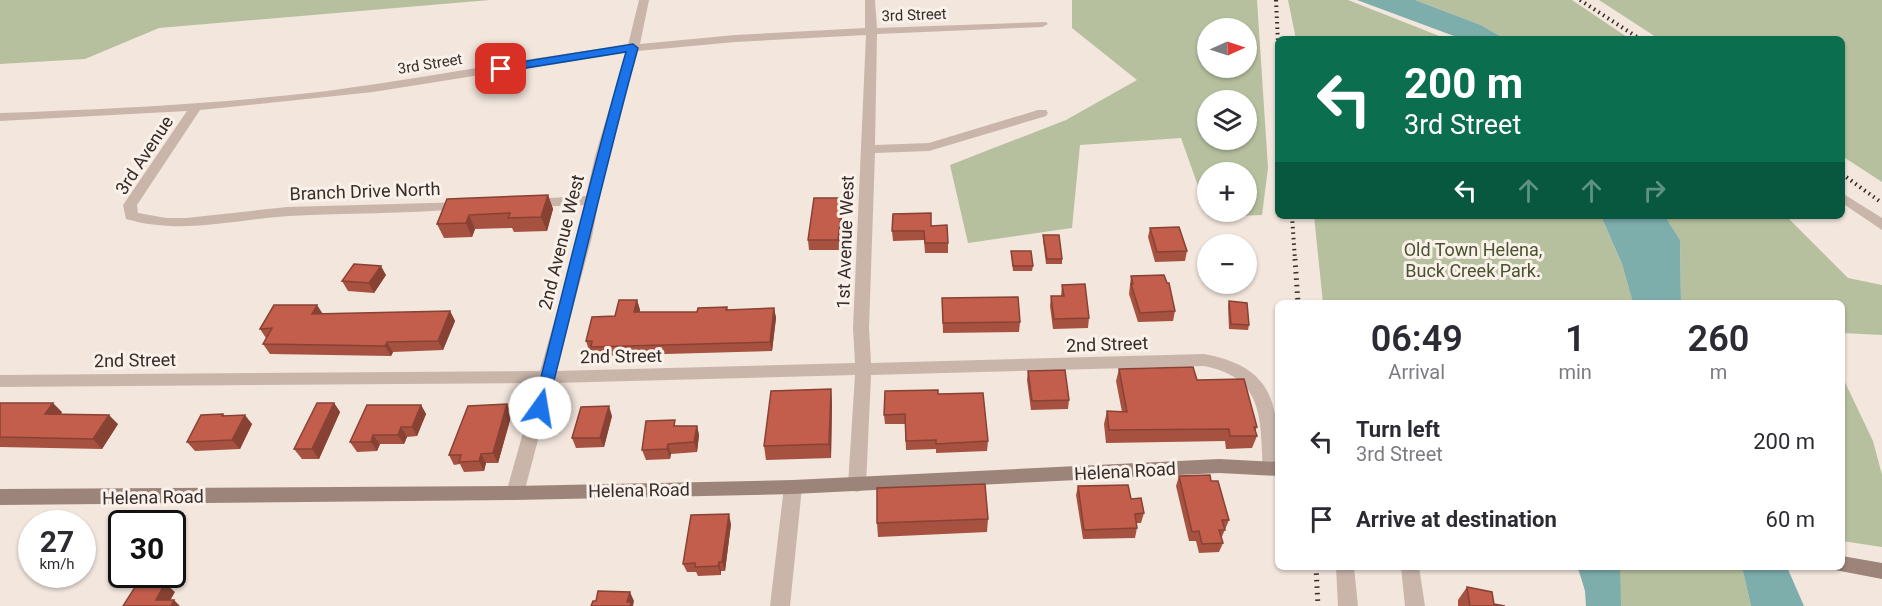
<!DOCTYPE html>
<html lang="en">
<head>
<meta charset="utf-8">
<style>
  body { margin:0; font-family:Roboto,sans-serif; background:#f2f2f3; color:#2b2b33; height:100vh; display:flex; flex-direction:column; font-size:22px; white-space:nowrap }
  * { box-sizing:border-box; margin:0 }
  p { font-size:20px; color:#7c7c81 }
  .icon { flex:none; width:33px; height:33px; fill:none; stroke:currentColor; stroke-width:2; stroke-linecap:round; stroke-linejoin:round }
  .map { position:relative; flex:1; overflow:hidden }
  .drawer { position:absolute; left:1275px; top:300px; width:570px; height:270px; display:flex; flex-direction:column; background:#fff; border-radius:9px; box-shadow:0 2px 4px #0004 }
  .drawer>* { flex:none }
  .guide { position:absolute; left:1275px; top:36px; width:570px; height:183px; border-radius:9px; box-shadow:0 2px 4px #0004; background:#0b6e4f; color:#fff; overflow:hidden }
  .needle { width:39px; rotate:87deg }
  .fabs { position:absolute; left:1197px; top:18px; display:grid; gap:12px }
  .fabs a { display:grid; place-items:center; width:60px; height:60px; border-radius:50%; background:#fff; box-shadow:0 2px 4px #0004; font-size:30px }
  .speed { position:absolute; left:18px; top:510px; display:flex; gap:12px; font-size:30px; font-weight:700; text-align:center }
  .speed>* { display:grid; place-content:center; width:78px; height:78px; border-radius:50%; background:#fff; box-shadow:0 2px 4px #0004; line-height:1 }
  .speed small { font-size:15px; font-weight:400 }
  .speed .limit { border:3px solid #111; border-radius:9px; background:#fff; color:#111 }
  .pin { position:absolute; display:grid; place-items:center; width:51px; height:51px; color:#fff; margin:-26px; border-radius:12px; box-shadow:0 3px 9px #0006 }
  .me { position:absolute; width:66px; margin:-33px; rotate:13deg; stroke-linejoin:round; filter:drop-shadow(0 0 4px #0008) }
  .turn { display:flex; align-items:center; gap:21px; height:126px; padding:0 30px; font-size:27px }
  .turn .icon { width:78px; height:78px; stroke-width:2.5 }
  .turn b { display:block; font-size:42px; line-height:51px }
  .lanes { display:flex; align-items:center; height:57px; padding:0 30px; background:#0003; justify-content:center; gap:30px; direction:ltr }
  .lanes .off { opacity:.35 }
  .eta { display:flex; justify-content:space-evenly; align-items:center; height:102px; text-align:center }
  .eta b { font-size:36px; font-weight:600; line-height:42px }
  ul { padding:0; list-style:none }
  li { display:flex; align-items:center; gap:18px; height:78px; padding:0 30px }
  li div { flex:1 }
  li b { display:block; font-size:22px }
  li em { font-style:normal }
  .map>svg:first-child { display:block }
</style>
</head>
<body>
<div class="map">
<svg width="1882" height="606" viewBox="0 0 1882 606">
  <rect width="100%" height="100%" fill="#f2e6dd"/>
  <path fill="#b7c09e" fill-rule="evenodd" d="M0 0H490L159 28 85 59 0 64Z
    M1072 0H1257L1268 168 1262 215 1209 217 1181 138 1080 145 1072 228 968 243 950 165 1066 120 1137 80 1072 28ZM1208 28H1246V68H1208ZM1208 100H1246V140H1208ZM1208 172H1246V212H1208Z
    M1288 0H1348L1447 39H1296Z
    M1415 0H1572L1630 39H1505L1481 25Z
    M1599 0H1882V182L1842 156V39H1659Z
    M1314 216H1601L1622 264 1633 303H1323Z
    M1665 216H1786L1848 278 1882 285V335L1842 333V303H1681L1680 240Z
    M1842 376 1873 441 1882 475V547L1842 541Z
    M1577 567H1742L1751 606H1592Z"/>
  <path fill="#7daeac" d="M1357 0H1415L1481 25 1505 39H1462Z
    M1601 216H1665L1680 240 1681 303H1633L1622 264Z
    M1578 567H1620L1621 606H1586L1585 591Z
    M1742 567H1787L1804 606H1751Z"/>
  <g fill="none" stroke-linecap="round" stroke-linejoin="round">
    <path fill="#c9b5aa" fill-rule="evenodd" d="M639 0H649L640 44 735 35 865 28V0H875L877 28 1046 22 1048 24 1042 27 877 34 875 145 929 143 1038 110H1046L1048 113 1046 116 929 151 875 153 869 328 871 363 1204 354C1278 368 1278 407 1278 473L1272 475 1266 473 1263 468C1260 417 1264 378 1204 366L871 375 866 485 863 490 857 492 851 490 848 485 855 375 553 383 524 493 521 498 515 500 509 498 506 493 537 383 0 387V375L540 371 578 237 585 205 531 207 524 203 531 199 586 196 595 156 626 52 373 92 200 110 137 205 138 213 166 218H186L287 207 467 202 469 205 467 208 462 209C404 214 347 213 289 216 233 220 181 235 126 219L123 205 187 111 0 121V113C109 109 218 104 327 91 427 78 527 58 628 45ZM866 35 853 328 855 363 556 371 592 237 607 156 638 51 735 42Z
      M1842 193 1882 218V230L1842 203Z
      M793 480 799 482 802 487 790 606H770L784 487 787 482Z
      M1336 567H1354L1358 606H1338Z
      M1401 567H1419L1425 606H1405Z"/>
    <path fill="#9d847b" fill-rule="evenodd" d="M1219 459 1278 462V476L1219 473 793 494 515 500 0 505V489L515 486 793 480Z
      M1842 556 1882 563V579L1835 570 1834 567H1842Z"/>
    <path stroke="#372c29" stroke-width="4" stroke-dasharray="1.5 4" stroke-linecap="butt" d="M1276 0 1278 43
      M1580 0 1640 39
      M1842 174 1882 203
      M1292 216 1295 260"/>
    <path stroke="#372c29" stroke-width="5" stroke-dasharray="1.5 5" stroke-linecap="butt" d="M1295 259 1298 303
      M1316 567 1318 606"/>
  </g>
  <path fill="#a75140" d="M548 195 553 209 547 231 514 232 512 228 475 229 472 237 444 238 437 224Z
    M843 198V208L839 250H809L808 240Z
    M931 226 948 243V253H925L924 240 893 241 892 231Z
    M1150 228 1187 251 1185 261 1155 262 1148 237Z
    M1043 235 1062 259V264H1046L1043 240Z
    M1011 251 1033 266 1032 271H1013Z
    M386 275 374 293 348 291 342 281Z
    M1131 276 1175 311 1173 321 1138 322 1129 294Z
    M1062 285 1089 318 1088 328 1053 329 1050 306 1051 296H1061Z
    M942 298 1020 322 1019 332 943 333Z
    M637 300 640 310 639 312H697L727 307 728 310 774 308 776 318 772 351 594 356 592 350H589L586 341 615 316Z
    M1229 301 1249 325 1248 330 1229 329 1228 306Z
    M450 311 455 321 443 350 393 352 391 356 270 354 263 344 266 338 260 329 322 314Z
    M1119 369 1197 380 1257 427 1255 432 1257 436 1252 448 1226 449 1225 441 1106 443 1104 424 1107 411 1122 412 1116 381Z
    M1028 371 1069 400 1068 409 1031 410 1027 380Z
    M831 389 832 404 831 458 766 460 764 446Z
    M938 394 988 441 987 451 936 453V449L906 450 905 424H885L884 415Z
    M0 403 62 412 61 414 118 424 102 449 0 447Z
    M334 403 340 412 319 459H302L294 449Z
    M421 405 426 414 417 436 407 437 404 444H380L377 451 357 452 350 442Z
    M512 413 498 463H486L484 471 464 472 460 464 454 465 449 455Z
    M223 414 225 416 252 424 240 449 195 451 187 442Z
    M612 416 604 447 576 448 572 438Z
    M676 426H697L699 435 697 452 671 454 670 459 646 460 642 450Z
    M1179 476 1211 481 1229 520 1221 539 1223 543 1219 552 1199 553 1196 541H1189L1176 486Z
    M1078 486 1131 499 1144 513 1141 523H1136L1137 528 1135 538 1083 539 1076 495Z
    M988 519 987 532 878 537 877 523Z
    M731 524 725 571H721V575L698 576 696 572H687L683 564Z
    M1467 587 1494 604 1505 606H1458V600Z"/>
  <path fill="#884234" d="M548 195 553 209 547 231 541 217Z
    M843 198V208L839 250 838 240Z
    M469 215 475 229 472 237 466 223Z
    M381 266 386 275 374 293 369 283Z
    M637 300 640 310 637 322 634 312Z
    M317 305 323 314H312Z
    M774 308 776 318 772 351 770 342Z
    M450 311 455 321 443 350 438 341Z
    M387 342 393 352 391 356 385 346Z
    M831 389 832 404 831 458 829 444Z
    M53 403 62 412 55 424 45 414Z
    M334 403 340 412 319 459 312 449Z
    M507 404 512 413 498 463 493 453Z
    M421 405 426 414 417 436 412 427Z
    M609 406 612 416 604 447 600 438Z
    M109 415 118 424 102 449 93 439Z
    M245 415 252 424 240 449 232 440Z
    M697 426 699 435 697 452 694 442Z
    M401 427 407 437 404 444 398 435Z
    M373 435 380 444 377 451 371 442Z
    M668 444 671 454 670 459 667 449Z
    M481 454 486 463 484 471 479 461Z
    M729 514 731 524 725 571 722 562Z
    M719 562 721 571V575L718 566Z
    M165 583 175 592 167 606 156 600Z
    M630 592 634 601 633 606H629L627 602Z
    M174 600 180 606H171Z"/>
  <path fill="#c25e4b" stroke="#884234" stroke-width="1.5" d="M548 195 541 217 508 218 510 213 469 215 466 223 437 224 447 199Z
    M814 198H843L838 240H808Z
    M931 213V226L947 225 948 243H925L924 231H892L893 214Z
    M1179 227 1187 251 1157 252 1150 228Z
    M1043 235H1059L1062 259H1047Z
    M1011 251H1031L1033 266H1013Z
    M354 264 381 266 369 283 342 281Z
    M1164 275 1167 283H1169L1175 311 1140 313 1131 284H1133L1131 276Z
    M1085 284 1089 318 1054 319 1051 296H1064L1062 285Z
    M1018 297 1020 322 943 323 942 298Z
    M619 300H637L634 312H697L698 308 727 307 726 310 774 308 770 342 591 347 592 341H586L592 317 615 316Z
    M1229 301 1247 303 1249 325 1231 324Z
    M274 305H317L312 314 450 311 438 341 387 342 385 346 263 344 272 328 260 329Z
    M1193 367 1197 380 1244 379 1257 427H1254L1257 436H1230L1229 429 1109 430 1107 411 1127 412 1119 369Z
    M1065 370 1069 400 1032 401 1028 371Z
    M831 389 829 444 764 446 771 391Z
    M938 390V394L983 393 988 441 936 444V440L906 441 905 414 884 415 885 391Z
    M0 403H53L45 414 109 415 93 439 0 437Z
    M317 403H334L312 449H294Z
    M507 404 493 453 481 454 479 461 459 462 461 455H449L468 406Z
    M367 405H421L412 427H401L398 435H373L371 442H350Z
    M609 406 600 438H572L581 407Z
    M223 414 222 416 245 415 232 440 187 442 201 415Z
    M675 420 674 426H697L694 442 668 444 667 449 642 450 646 421Z
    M1210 475 1211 481H1218L1229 520H1222L1225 530H1219L1223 543 1202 544 1199 531 1192 532 1179 476Z
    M985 484 988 519 877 523V488Z
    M1128 485 1131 499 1141 498 1144 513 1135 514 1137 528 1084 530 1078 486Z
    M729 514 722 562H719L718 566 695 567V563L683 564 691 515Z
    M165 583 156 600H174L171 606H123L137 584Z
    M1467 587 1492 592 1494 604 1505 606H1470Z
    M598 591 630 592 627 602H631L630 606H591L593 601H596Z"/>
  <path fill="#1a73e8" stroke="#114b97" stroke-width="1.5" d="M633 44 638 48C605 167 578 288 547 408L540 413 533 408C564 289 592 169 626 52L501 72 495 69 501 65Z"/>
  <g text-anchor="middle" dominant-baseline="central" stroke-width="6" stroke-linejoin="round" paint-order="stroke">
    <g font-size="15" fill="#372c29" stroke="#f9f1ea">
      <text transform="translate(914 15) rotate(-2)">3rd Street</text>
      <text transform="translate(430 64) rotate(-9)">3rd Street</text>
    </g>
    <g font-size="18" fill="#372c29" stroke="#f9f1ea">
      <text transform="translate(144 155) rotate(-57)">3rd Avenue</text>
      <text transform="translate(365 191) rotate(-2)">Branch Drive North</text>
      <text transform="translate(561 242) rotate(-76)">2nd Avenue West</text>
      <text transform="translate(845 242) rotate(-88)">1st Avenue West</text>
      <text transform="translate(1107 344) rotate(-2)">2nd Street</text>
      <text transform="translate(621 356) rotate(-1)">2nd Street</text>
      <text transform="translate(135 360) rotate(-1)">2nd Street</text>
      <text transform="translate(1125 471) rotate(-3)">Helena Road</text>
      <text transform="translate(639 490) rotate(-1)">Helena Road</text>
      <text transform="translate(153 497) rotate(-1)">Helena Road</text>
    </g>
    <g font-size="18" fill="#49542e" stroke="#f9f1ea">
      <text x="1473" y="249">Old Town Helena,<tspan x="1473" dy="21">Buck Creek Park.</tspan></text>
    </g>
  </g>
</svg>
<div class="fabs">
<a><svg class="needle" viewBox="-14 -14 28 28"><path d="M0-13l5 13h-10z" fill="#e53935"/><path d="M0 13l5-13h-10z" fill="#7c7c81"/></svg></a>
<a><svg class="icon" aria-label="layers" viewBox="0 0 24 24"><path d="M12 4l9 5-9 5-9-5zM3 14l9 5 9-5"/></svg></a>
<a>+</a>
<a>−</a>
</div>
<div class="speed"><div>27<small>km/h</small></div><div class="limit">30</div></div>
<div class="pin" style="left:501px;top:69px;background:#d93025"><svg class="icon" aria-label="arrive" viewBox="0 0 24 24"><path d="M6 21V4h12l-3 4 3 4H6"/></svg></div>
<svg class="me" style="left:540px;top:408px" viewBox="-20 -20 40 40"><circle r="19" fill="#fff"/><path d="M0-13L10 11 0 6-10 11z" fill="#1a73e8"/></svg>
<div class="guide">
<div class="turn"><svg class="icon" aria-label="left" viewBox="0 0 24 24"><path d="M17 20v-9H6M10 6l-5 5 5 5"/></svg><div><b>200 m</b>3rd Street</div></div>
<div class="lanes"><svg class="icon" aria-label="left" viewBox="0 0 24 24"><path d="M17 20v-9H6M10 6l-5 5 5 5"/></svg><svg class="icon off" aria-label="ahead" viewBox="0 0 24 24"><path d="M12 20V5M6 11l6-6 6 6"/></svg><svg class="icon off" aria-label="ahead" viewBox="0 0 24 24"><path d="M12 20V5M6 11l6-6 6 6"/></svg><svg class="icon off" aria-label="right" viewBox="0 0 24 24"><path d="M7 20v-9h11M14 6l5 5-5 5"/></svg></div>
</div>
<section class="drawer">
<div class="eta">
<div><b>06:49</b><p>Arrival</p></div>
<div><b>1</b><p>min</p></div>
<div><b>260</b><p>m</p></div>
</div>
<ul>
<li><svg class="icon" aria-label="left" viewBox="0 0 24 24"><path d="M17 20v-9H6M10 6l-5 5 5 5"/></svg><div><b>Turn left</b><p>3rd Street</p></div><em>200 m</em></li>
<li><svg class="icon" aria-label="arrive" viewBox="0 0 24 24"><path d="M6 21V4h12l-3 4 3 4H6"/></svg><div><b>Arrive at destination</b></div><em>60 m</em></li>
</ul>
</section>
</div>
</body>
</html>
